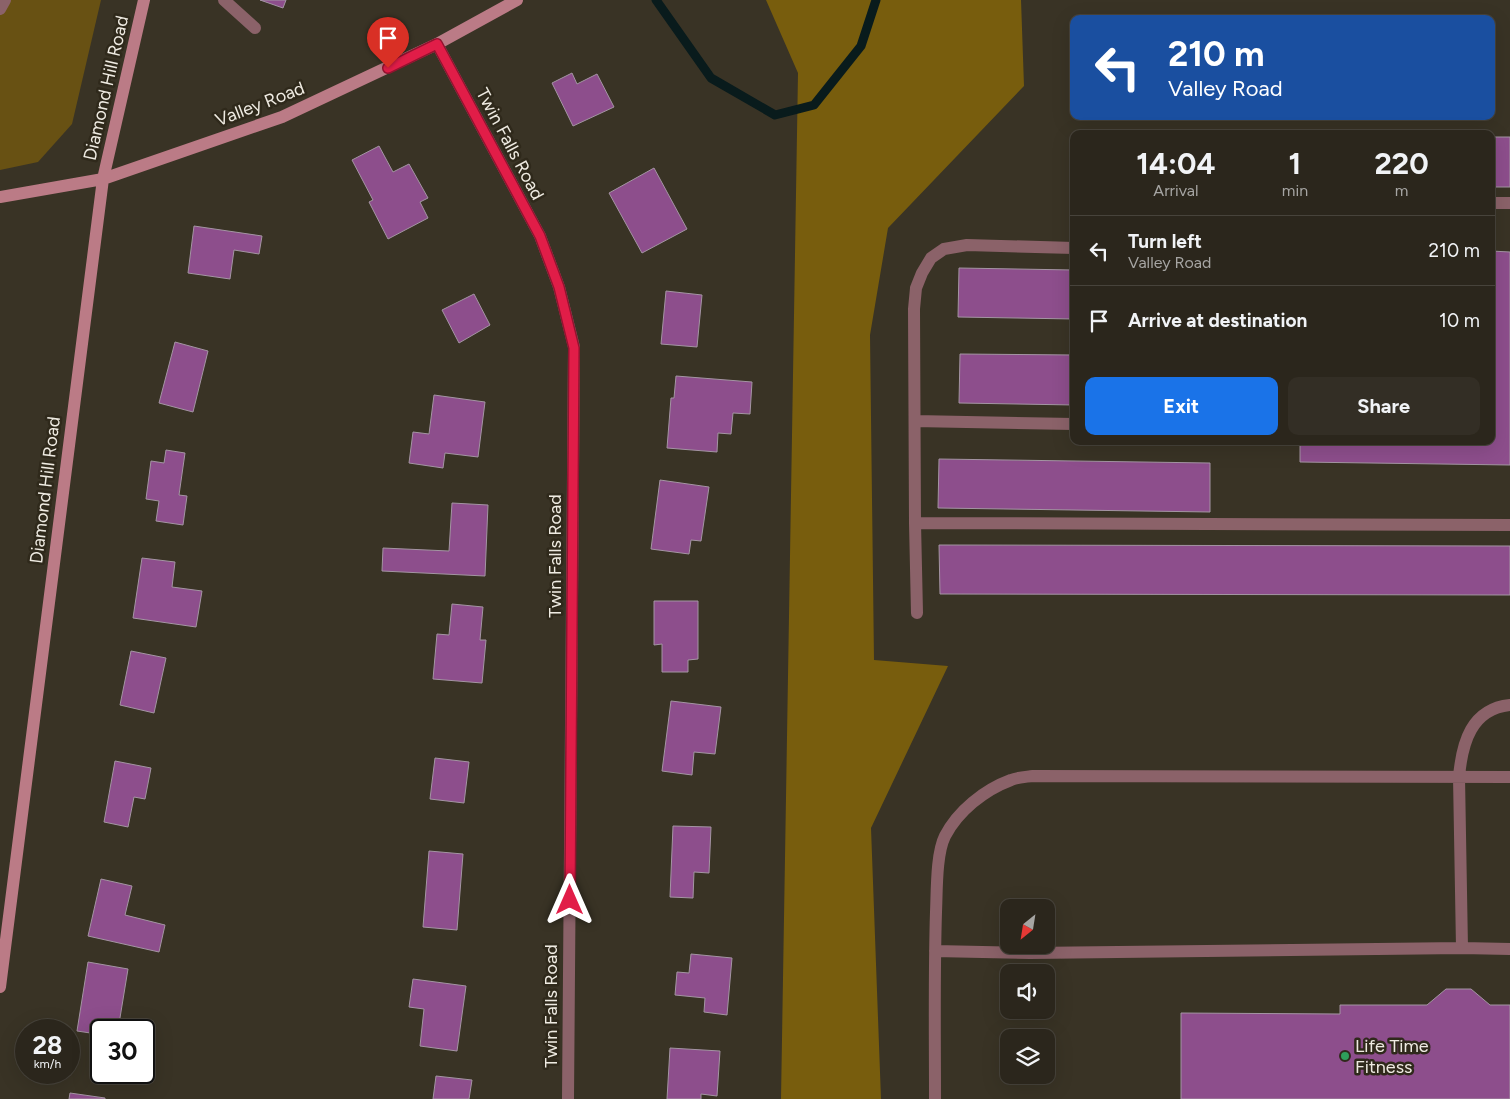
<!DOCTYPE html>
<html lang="en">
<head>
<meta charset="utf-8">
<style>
  body { margin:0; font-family:Figtree,sans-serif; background:#332e25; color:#f1f3f6; height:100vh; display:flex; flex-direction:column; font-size:19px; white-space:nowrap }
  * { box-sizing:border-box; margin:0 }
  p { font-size:16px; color:#a6a5a3 }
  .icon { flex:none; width:28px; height:28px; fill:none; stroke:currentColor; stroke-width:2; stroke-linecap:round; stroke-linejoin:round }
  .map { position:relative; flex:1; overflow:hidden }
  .drawer { position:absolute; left:1070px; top:130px; width:425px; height:315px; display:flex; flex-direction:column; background:#2b261c; border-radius:10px; box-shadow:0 5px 20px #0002,0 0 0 1px #47433b }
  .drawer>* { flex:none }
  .guide { position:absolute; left:1070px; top:15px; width:425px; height:105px; border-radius:10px; box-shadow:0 5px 20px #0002,0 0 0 1px #47433b; background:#1a4fa0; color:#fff; overflow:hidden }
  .needle { width:32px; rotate:210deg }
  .buttons { position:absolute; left:1000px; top:899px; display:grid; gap:10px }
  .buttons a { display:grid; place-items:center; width:55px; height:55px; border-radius:10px; background:#2b261c; box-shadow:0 5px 20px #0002,0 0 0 1px #47433b; font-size:25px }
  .speed { position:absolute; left:15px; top:1019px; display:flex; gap:10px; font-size:25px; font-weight:700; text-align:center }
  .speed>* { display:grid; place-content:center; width:65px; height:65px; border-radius:50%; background:#2b261c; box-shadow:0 5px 20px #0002,0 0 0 1px #47433b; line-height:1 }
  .speed small { font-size:12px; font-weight:400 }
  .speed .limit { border:2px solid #111; border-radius:8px; background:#fff; color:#111 }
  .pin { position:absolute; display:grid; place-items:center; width:42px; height:42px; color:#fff; margin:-51px -21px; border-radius:50% 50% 50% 0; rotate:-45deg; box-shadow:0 0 5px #0007 }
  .pin .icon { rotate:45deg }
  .me { position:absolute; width:55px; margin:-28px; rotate:0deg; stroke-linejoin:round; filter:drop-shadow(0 0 4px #0008) }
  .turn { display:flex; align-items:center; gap:18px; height:105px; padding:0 15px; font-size:22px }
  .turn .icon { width:65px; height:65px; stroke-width:2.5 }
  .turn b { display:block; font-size:35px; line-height:42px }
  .eta { display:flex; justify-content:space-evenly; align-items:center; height:85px; text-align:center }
  .eta b { font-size:30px; font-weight:700; line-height:35px }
  .primary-button { display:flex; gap:10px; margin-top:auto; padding:10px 15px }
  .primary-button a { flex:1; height:58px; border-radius:10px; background:#1a73e8; color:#fff; font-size:20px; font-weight:700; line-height:58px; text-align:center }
  .primary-button a+a { background:#332e25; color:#f1f3f6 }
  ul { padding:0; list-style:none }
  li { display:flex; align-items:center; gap:15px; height:70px; padding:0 15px; border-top:1px solid #47433b }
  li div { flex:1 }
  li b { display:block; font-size:19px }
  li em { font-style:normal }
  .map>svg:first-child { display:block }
</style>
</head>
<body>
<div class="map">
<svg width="1510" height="1099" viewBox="0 0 1510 1099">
  <rect width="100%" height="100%" fill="#393325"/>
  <path fill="#685113" d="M0 0H101L72 124 38 162 0 170Z"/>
  <path fill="#785d0d" d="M766 0H1021L1024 86 888 228 870 335 874 660 948 666 871 828 881 1099H781L798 73Z"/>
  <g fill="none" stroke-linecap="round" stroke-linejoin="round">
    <path stroke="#091b1c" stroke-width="9" d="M656 0 711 78 775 115 814 105 861 46 876 0"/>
  </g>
  <path fill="#8d4e8c" stroke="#a495a3" d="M260 0H286L283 8Z
    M572 73 577 84 597 74 614 107 573 126 552 83Z
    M1491 137H1510V187H1491Z
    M379 146 393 172 409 164 428 198 420 202 428 218 388 239 369 202 373 200 352 160Z
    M654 168 687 229 642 253 609 193Z
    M194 226 262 236 259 254 234 250 230 279 188 273Z
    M1491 251 1510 252V465L1300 462V441H1491Z
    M959 268 1074 270V319L958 317Z
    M666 291 702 295 697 347 661 344Z
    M474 294 490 325 459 343 442 310Z
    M175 342 208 351 193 412 159 403Z
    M960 354 1074 355V405L959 403Z
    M676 376 752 382 750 414 733 413 731 434 718 433 717 452 667 448 671 398H674Z
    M434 395 485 402 478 457 445 453 443 468 409 463 413 432 429 434Z
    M166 450 185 453 179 495 187 496 183 525 156 521 159 501 146 499 151 461 164 463Z
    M939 459 1210 463V512L938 508Z
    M660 480 709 487 701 541 691 540 689 554 651 549Z
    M452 503 488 505 485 576 382 571 383 548 449 551Z
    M939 545 1510 546V595L940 594Z
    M142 558 175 562 172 587 202 591 196 627 133 618Z
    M654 601H698V659L688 660V672H662V644L654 645Z
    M452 604 483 607 480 640H486L482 683 433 679 437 634 449 635Z
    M131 651 166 658 154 713 120 705Z
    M671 701 721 707 715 754 694 752 692 775 662 771Z
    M435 758 469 762 464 803 430 799Z
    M115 761 151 768 145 799 134 797 128 827 104 822Z
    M673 826 711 827 709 873 694 872 693 898 670 897Z
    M429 851 463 854 457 930 423 927Z
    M101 879 132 886 125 915 165 925 159 952 88 936Z
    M691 954 732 958 727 1015 704 1012 705 998 675 995 677 972 689 973Z
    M88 962 128 969 118 1030H101V1065L92 1064 97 1034 77 1031Z
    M413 979 466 986 457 1051 420 1046 424 1009 409 1007Z
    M1446 989H1471L1490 1005H1510V1099H1181V1013L1340 1014V1005H1427Z
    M670 1048 720 1051 717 1096 701 1094V1099H667Z
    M436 1076 472 1080 469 1099H433Z
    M70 1093 105 1098V1099H69Z"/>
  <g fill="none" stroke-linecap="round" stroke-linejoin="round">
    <path stroke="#8b6269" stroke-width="12" d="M224 0 255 28
      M0 9 5 0
      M1491 203H1510
      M915 421 1074 424
      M915 523 1510 525
      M917 613 915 523 914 309 916 288 922 273 931 258 944 249 967 245 1074 248
      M1462 948 1459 777C1462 743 1471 709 1510 705
      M935 951 1030 953 1462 948 1510 949
      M935 1099C935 1037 934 974 936 912 937 891 936 854 945 836 958 811 984 790 1011 780 1018 777 1026 777 1033 776L1510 777"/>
    <path stroke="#8b6269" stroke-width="12" d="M437 44 540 236 559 287 574 347 568 1099"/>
    <path stroke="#bb7b86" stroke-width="12" d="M0 197 103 179 282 117 437 44 517 0
      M0 987 103 179 144 0"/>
  </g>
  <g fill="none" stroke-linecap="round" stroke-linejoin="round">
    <defs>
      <path id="route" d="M388 68 437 44 540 236 559 287 574 348 570 900"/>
    </defs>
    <use href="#route" stroke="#92132f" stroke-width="12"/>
    <use href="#route" stroke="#e11d48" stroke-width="9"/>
  </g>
  <circle fill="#2e9e5b" stroke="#2f291b" stroke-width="2" cx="1345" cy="1056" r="5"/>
  <g text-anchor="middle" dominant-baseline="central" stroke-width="5" stroke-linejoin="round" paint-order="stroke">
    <g font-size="18" fill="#efebe2" stroke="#2f291b">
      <text transform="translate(106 88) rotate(-77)">Diamond Hill Road</text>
      <text transform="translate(260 104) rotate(-21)">Valley Road</text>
      <text transform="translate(510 144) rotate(62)">Twin Falls Road</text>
      <text transform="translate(45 490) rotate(-83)">Diamond Hill Road</text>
      <text transform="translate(555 556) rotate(-90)">Twin Falls Road</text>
      <text transform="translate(551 1006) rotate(-90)">Twin Falls Road</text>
    </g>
    <g font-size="18" fill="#efebe2" stroke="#2f291b" text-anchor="start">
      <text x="1355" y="1046">Life Time<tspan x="1355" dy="21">Fitness</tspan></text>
    </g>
  </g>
</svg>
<div class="buttons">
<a><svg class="needle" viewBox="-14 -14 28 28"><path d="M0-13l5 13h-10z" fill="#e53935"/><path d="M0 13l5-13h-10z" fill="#a6a5a3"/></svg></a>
<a><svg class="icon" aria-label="sound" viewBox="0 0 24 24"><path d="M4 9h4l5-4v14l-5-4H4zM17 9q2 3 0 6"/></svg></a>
<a><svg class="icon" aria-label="layers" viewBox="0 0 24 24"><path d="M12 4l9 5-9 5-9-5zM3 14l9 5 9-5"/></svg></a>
</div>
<div class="speed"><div>28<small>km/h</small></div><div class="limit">30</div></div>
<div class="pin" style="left:388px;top:68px;background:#d93025"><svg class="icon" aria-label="arrive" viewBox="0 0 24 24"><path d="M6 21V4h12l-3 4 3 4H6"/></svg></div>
<svg class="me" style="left:570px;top:900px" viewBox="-20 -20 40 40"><path d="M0-17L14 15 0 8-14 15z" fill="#e11d48" stroke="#fff" stroke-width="4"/></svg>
<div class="guide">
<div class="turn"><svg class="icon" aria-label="left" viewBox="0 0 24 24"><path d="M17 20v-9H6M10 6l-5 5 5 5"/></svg><div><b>210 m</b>Valley Road</div></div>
</div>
<section class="drawer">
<div class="eta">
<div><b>14:04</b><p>Arrival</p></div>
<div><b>1</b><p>min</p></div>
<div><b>220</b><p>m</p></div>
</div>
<ul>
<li><svg class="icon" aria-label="left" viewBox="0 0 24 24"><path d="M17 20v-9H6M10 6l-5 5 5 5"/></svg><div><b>Turn left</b><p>Valley Road</p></div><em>210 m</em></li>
<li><svg class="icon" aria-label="arrive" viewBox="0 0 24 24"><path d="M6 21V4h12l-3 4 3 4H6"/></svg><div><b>Arrive at destination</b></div><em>10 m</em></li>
</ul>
<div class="primary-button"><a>Exit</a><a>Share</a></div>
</section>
</div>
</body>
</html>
